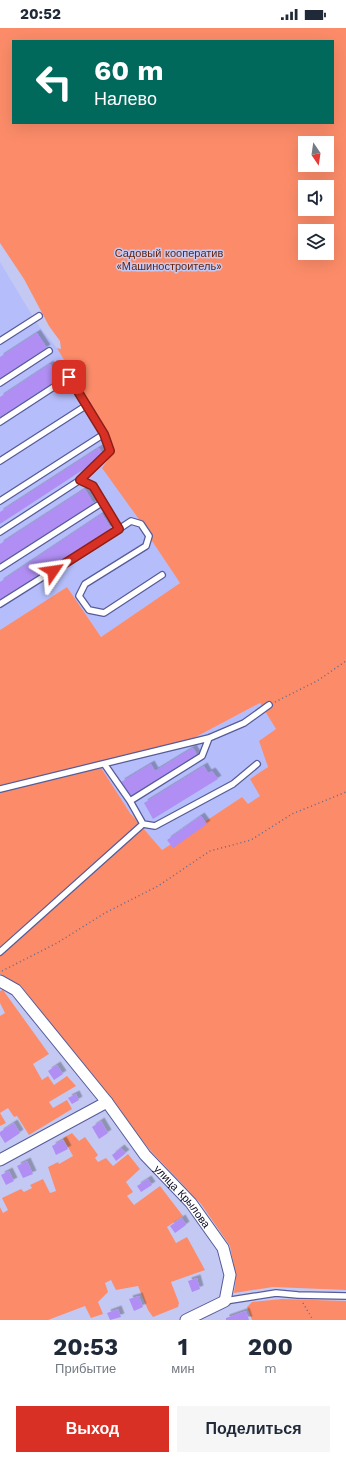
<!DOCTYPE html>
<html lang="ru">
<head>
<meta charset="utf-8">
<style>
  body { margin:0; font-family:"Work Sans",sans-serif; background:#f6f6f7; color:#1f2937; height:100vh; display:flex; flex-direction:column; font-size:15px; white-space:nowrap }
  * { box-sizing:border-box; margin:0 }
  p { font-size:13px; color:#747a83 }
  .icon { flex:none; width:22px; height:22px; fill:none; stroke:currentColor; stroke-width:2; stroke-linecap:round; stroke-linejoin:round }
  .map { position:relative; height:1292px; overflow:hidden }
  .side { display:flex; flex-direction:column; background:#fff; flex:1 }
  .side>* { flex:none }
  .banner { position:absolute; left:12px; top:12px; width:322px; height:84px; border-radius:0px; box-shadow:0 4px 16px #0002; background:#00695c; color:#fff; overflow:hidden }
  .needle { width:26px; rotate:167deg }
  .fabs { position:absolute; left:298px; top:108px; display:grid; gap:8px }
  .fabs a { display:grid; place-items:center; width:36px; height:36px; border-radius:0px; background:#fff; box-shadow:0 4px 16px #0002; font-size:20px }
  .pin { position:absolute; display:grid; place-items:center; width:34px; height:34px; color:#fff; margin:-17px; border-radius:8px; box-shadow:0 2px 6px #0006 }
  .me { position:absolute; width:44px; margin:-22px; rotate:58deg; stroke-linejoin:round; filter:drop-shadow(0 0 3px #0008) }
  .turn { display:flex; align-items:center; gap:14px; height:84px; padding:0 16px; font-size:18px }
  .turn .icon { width:52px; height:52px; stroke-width:2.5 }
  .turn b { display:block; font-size:28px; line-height:34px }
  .eta { display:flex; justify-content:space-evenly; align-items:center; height:68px; text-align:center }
  .eta b { font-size:24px; font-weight:700; line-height:28px }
  .action { display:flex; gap:8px; margin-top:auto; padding:8px 16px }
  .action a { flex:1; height:46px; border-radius:0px; background:#d93025; color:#fff; font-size:16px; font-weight:700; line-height:46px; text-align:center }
  .action a+a { background:#f6f6f7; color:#1f2937 }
  .status { display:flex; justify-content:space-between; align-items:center; height:28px; padding:0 20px; background:#fff; direction:ltr }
  .status svg { height:11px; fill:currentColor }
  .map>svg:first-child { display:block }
</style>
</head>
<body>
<div class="status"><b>20:52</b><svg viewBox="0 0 49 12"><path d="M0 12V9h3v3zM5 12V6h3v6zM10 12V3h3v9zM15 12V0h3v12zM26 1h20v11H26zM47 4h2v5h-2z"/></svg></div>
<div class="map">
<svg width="346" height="1292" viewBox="0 0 346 1292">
  <defs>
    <filter id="shadow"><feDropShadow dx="3.5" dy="-3.5" stdDeviation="0" flood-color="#0004"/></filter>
  </defs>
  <rect width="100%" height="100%" fill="#c3c9f3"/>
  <path fill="#b5befb" d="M0 234 38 297 57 320 106 404 113 425 151 508 152 513 180 555 101 609 67 559 0 602Z
    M260 675 276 701 261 768 248 777 242 769 162 822 130 785 97 735 192 711Z"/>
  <path fill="#fc8c69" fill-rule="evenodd" d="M0 0H346V1262L273 1259 234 1265 236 1250 230 1218 201 1176 149 1121 21 958 0 946V602L67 559 101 609 180 555 152 513 151 508 102 440 113 425 106 404 57 320 61 321 60 313 49 298 24 251 0 215ZM13 13H333V95H13ZM305 115H327V137H305ZM305 159H327V181H305ZM305 203H327V225H305ZM260 675 276 701 259 713 268 739 250 751 260 768 248 776 242 769 162 822 130 785 98 735 192 711Z
    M3 962 49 1026 33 1036 42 1052 48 1048 54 1057 67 1048 76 1058 49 1074 53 1080 67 1072 72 1081 29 1107 17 1088 14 1089 8 1080 0 1085 6 1095 0 1098V988L5 985 0 975V963Z
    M72 1105 79 1113 85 1109 98 1127 95 1130 98 1134 106 1130 113 1138 128 1126 140 1141 126 1154 133 1164 127 1168 134 1177 160 1158 183 1188 167 1199 176 1215 187 1209 205 1242 171 1254 179 1275 178 1279 153 1289 148 1282 138 1258 116 1262 111 1252 105 1255 108 1264 98 1274 103 1286 91 1290 85 1278 48 1292H0V1179L3 1185 8 1182 2 1170 21 1161 24 1164 32 1160 30 1157 43 1151 50 1165 56 1163 48 1139 58 1134 59 1136 73 1128 63 1110Z
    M282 1271 346 1273V1292H252L247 1279 252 1274Z"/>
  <path fill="#b08ef3" filter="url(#shadow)" d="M37 305 47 320 0 352V329Z
    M50 336 61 352 0 392V369Z
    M99 420 104 428 0 496V484Z
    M85 461 94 476 0 537V516Z
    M102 486 111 500 0 573V554Z
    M193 720 198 728 130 769 121 754 151 736 155 743Z
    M204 738 208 745 212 743 218 751 153 791 144 775Z
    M201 788 207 796 173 820 167 812Z
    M57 1037 63 1046 54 1052 48 1043Z
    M76 1066 79 1072 72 1076 68 1070Z
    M101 1093 108 1105 99 1111 92 1099Z
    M14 1095 20 1105 5 1115 0 1107V1104Z
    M63 1112 68 1121 56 1127 52 1118Z
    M121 1120 126 1125 116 1133 112 1127Z
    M27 1133 33 1146 23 1150 17 1138Z
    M9 1143 14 1153 6 1157 1 1147Z
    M148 1151 152 1157 141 1164 137 1158Z
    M182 1190 186 1197 175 1205 170 1198Z
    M197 1250 200 1261 192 1264 188 1253Z
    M139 1268 143 1279 134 1283 129 1271Z
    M118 1281 121 1289 110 1292 107 1285Z
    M246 1283 249 1292H226V1290Z"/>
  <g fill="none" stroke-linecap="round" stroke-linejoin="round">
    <defs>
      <path id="service" d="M0 313 39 288
        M0 355 49 323
        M0 394 69 349 104 406 110 423 80 452
        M0 433 87 377
        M0 473 104 406
        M0 504 80 452 93 458 119 501 131 493 141 496 149 508 146 518 85 556 79 568 89 582 104 585 162 547
        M0 540 103 474
        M0 576 119 501
        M105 737 130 773 143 796 155 798 233 756 257 736
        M0 761 209 710 244 695 269 677
        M130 773 202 728 209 710
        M0 924 143 796
        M225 1273 276 1265 298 1267 346 1268"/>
      <g id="minor">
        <path d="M0 953 16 962 107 1074 0 1132"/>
        <path id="s1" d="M107 1074 145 1127 191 1175 223 1220 230 1247 225 1273 186 1292"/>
      </g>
    </defs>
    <use href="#service" stroke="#565c9a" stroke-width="8"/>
    <use href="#minor" stroke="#565c9a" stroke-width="13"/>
    <path stroke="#66698b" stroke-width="1.5" stroke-dasharray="1 3" stroke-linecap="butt" d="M275 674 317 653 346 633
      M2 943 57 915 105 885 158 858 210 823 251 812 292 786 346 764
      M303 1275 313 1292"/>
    <use href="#service" stroke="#fff" stroke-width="5.5"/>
    <use href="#minor" stroke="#fff" stroke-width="11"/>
  </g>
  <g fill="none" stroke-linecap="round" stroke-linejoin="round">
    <defs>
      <path id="route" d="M53 543 119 501 93 458 80 452 110 423 104 406 69 349"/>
    </defs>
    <use href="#route" stroke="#8d1f18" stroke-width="10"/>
    <use href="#route" stroke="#d93025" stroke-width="7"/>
  </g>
  <g text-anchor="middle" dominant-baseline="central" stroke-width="3" stroke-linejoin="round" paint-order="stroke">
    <g font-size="11" fill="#6a240b" stroke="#c3c9f3">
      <text x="169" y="225">Садовый кооператив<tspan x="169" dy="13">«Машиностроитель»</tspan></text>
    </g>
    <g font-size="11" fill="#0c0d26" stroke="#c3c9f3">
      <text stroke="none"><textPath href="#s1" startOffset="121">улица Крылова</textPath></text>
    </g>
  </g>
</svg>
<div class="fabs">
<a><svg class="needle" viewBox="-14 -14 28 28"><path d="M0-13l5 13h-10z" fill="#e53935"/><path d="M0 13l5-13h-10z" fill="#747a83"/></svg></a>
<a><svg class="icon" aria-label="sound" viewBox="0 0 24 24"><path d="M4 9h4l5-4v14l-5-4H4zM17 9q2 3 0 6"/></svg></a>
<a><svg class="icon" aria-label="layers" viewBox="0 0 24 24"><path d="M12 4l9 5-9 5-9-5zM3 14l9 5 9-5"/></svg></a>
</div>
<div class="pin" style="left:69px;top:349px;background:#d93025"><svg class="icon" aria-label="arrive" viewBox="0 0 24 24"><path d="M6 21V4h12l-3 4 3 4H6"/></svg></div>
<svg class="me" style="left:53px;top:543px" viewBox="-20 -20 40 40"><path d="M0-17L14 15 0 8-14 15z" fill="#d93025" stroke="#fff" stroke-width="4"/></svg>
<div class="banner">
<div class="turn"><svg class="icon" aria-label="left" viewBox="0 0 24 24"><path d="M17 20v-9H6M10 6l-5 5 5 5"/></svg><div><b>60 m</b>Налево</div></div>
</div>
</div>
<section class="side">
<div class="eta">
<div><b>20:53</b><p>Прибытие</p></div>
<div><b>1</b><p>мин</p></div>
<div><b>200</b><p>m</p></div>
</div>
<div class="action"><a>Выход</a><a>Поделиться</a></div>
</section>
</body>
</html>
